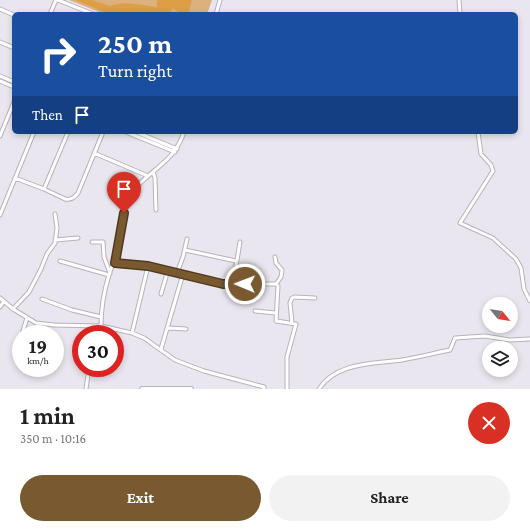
<!DOCTYPE html>
<html lang="en">
<head>
<meta charset="utf-8">
<style>
  body { margin:0; font-family:"Crimson Pro",serif; background:#f2f2f2; color:#222; height:100vh; display:flex; flex-direction:column; font-size:15px; white-space:nowrap }
  * { box-sizing:border-box; margin:0 }
  p { font-size:13px; color:#767676 }
  .icon { flex:none; width:22px; height:22px; fill:none; stroke:currentColor; stroke-width:2; stroke-linecap:round; stroke-linejoin:round }
  .map { position:relative; height:389px; overflow:hidden }
  .side { display:flex; flex-direction:column; background:#fff; flex:1 }
  .side>* { flex:none }
  .hud { position:absolute; left:12px; top:12px; width:506px; height:122px; border-radius:6px; box-shadow:0 2px 6px #0003; background:#1a4fa0; color:#fff; overflow:hidden }
  .needle { width:26px; rotate:120deg }
  .fabs { position:absolute; left:482px; top:297px; display:grid; gap:8px }
  .fabs a { display:grid; place-items:center; width:36px; height:36px; border-radius:50%; background:#fff; box-shadow:0 2px 6px #0003; font-size:20px }
  .speed { position:absolute; left:12px; top:325px; display:flex; gap:8px; font-size:20px; font-weight:700; text-align:center }
  .speed>* { display:grid; place-content:center; width:52px; height:52px; border-radius:50%; background:#fff; box-shadow:0 2px 6px #0003; line-height:1 }
  .speed small { font-size:10px; font-weight:400 }
  .speed .limit { border:6px solid #d22; background:#fff; color:#111 }
  .pin { position:absolute; display:grid; place-items:center; width:34px; height:34px; color:#fff; margin:-41px -17px; border-radius:50% 50% 50% 0; rotate:-45deg; box-shadow:0 0 4px #0007 }
  .pin .icon { rotate:45deg }
  .me { position:absolute; width:44px; margin:-22px; rotate:271deg; stroke-linejoin:round; filter:drop-shadow(0 0 3px #0008) }
  .turn { display:flex; align-items:center; gap:14px; height:84px; padding:0 20px; font-size:18px }
  .turn .icon { width:52px; height:52px; stroke-width:2.5 }
  .turn b { display:block; font-size:28px; line-height:34px }
  .then { display:flex; align-items:center; height:38px; padding:0 20px; background:#0003; gap:8px; font-size:15px }
  .round { display:grid; place-items:center; flex:none; width:42px; height:42px; border-radius:21px; background:#f2f2f2 }
  .overview { display:flex; align-items:center; justify-content:space-between; height:68px; padding:0 20px }
  h1 { font-size:24px; font-weight:700; line-height:30px }
  .cta { display:flex; gap:8px; margin-top:auto; padding:8px 20px }
  .cta a { flex:1; height:46px; border-radius:24px; background:#79592f; color:#fff; font-size:16px; font-weight:700; line-height:46px; text-align:center }
  .cta a+a { background:#f2f2f2; color:#222 }
  .map>svg:first-child { display:block }
</style>
</head>
<body>
<div class="map">
<svg width="530" height="389" viewBox="0 0 530 389">
  <rect width="100%" height="100%" fill="#eae6f0"/>
  <path fill="#dbb17e" d="M69 0H212L207 14H104Z"/>
  <path fill="#de9e46" d="M75 0H92L110 6C125 0 141 5 157 7V0H192L188 14H181L173 8 169 14H109Z"/>
  <g fill="none" stroke-linecap="round" stroke-linejoin="round">
    <defs>
      <path id="minor" d="M58 0 93 14
        M459 0 460 14
        M0 9 14 15
        M50 14 56 0
        M216 14 220 0
        M0 42 14 48
        M0 76 14 82
        M0 81 14 87
        M126 132 175 152
        M136 132 177 149
        M478 132 481 154 491 165 493 171 460 223 493 238 516 259 521 268 524 289 530 301
        M0 136 14 102
        M94 153 148 176
        M153 172 155 178 156 210
        M15 178 44 189 68 132
        M44 189 65 199C71 200 74 198 78 193L103 132
        M0 215 34 132
        M55 240 78 238
        M92 242H103L104 257 110 273
        M185 250 236 261
        M275 257 276 263 282 270 281 277 276 284
        M60 261 109 275
        M115 263 148 266 223 284H276L278 286 276 321 296 324 287 357V389
        M177 273 183 257 187 239
        M233 284 240 242
        M161 294 168 270
        M0 298 13 309 36 323 54 325 101 326 132 333 144 338 175 360 204 371 264 387V389
        M42 299 72 310 101 317
        M0 307 4 301
        M13 309 29 292 41 269 47 254 55 243 57 228 55 214
        M255 311 276 313
        M292 323 290 303 292 298 295 297 315 298
        M101 326C101 309 104 291 109 275 112 265 116 257 118 246 121 231 121 205 131 193 149 170 174 163 184 132
        M168 328 186 329
        M132 333 148 266
        M22 334 27 318
        M94 334 95 326
        M21 337 18 349 21 351
        M161 349 183 274
        M86 389 89 368
        M319 389C336 362 374 364 402 360 419 357 435 353 450 350L455 338 485 336 510 340 530 339"/>
      <path id="secondary" d="M142 389H191"/>
    </defs>
    <use href="#minor" stroke="#b6b2bc" stroke-width="5"/>
    <use href="#secondary" stroke="#b6b2bc" stroke-width="6"/>
    <use href="#minor" stroke="#fff" stroke-width="3"/>
    <use href="#secondary" stroke="#fff" stroke-width="4"/>
  </g>
  <g fill="none" stroke-linecap="round" stroke-linejoin="round">
    <defs>
      <path id="route" d="M124 213 115 263 148 266 223 284H245"/>
    </defs>
    <use href="#route" stroke="#4f3a1f" stroke-width="10"/>
    <use href="#route" stroke="#79592f" stroke-width="7"/>
  </g>
</svg>
<div class="fabs">
<a><svg class="needle" viewBox="-14 -14 28 28"><path d="M0-13l5 13h-10z" fill="#e53935"/><path d="M0 13l5-13h-10z" fill="#767676"/></svg></a>
<a><svg class="icon" aria-label="layers" viewBox="0 0 24 24"><path d="M12 4l9 5-9 5-9-5zM3 14l9 5 9-5"/></svg></a>
</div>
<div class="speed"><div>19<small>km/h</small></div><div class="limit">30</div></div>
<div class="pin" style="left:124px;top:213px;background:#d93025"><svg class="icon" aria-label="arrive" viewBox="0 0 24 24"><path d="M6 21V4h12l-3 4 3 4H6"/></svg></div>
<svg class="me" style="left:245px;top:284px" viewBox="-20 -20 40 40"><circle r="17" fill="#79592f" stroke="#fff" stroke-width="3"/><path d="M0-11L8 9 0 5-8 9z" fill="#fff"/></svg>
<div class="hud">
<div class="turn"><svg class="icon" aria-label="right" viewBox="0 0 24 24"><path d="M7 20v-9h11M14 6l5 5-5 5"/></svg><div><b>250 m</b>Turn right</div></div>
<div class="then">Then<svg class="icon" aria-label="arrive" viewBox="0 0 24 24"><path d="M6 21V4h12l-3 4 3 4H6"/></svg></div>
</div>
</div>
<section class="side">
<div class="overview"><div><h1>1 min</h1><p>350 m · 10:16</p></div><a class="round" style="background:#d93025;color:#fff"><svg class="icon" aria-label="close" viewBox="0 0 24 24"><path d="M6 6l12 12M18 6L6 18"/></svg></a></div>
<div class="cta"><a>Exit</a><a>Share</a></div>
</section>
</body>
</html>
